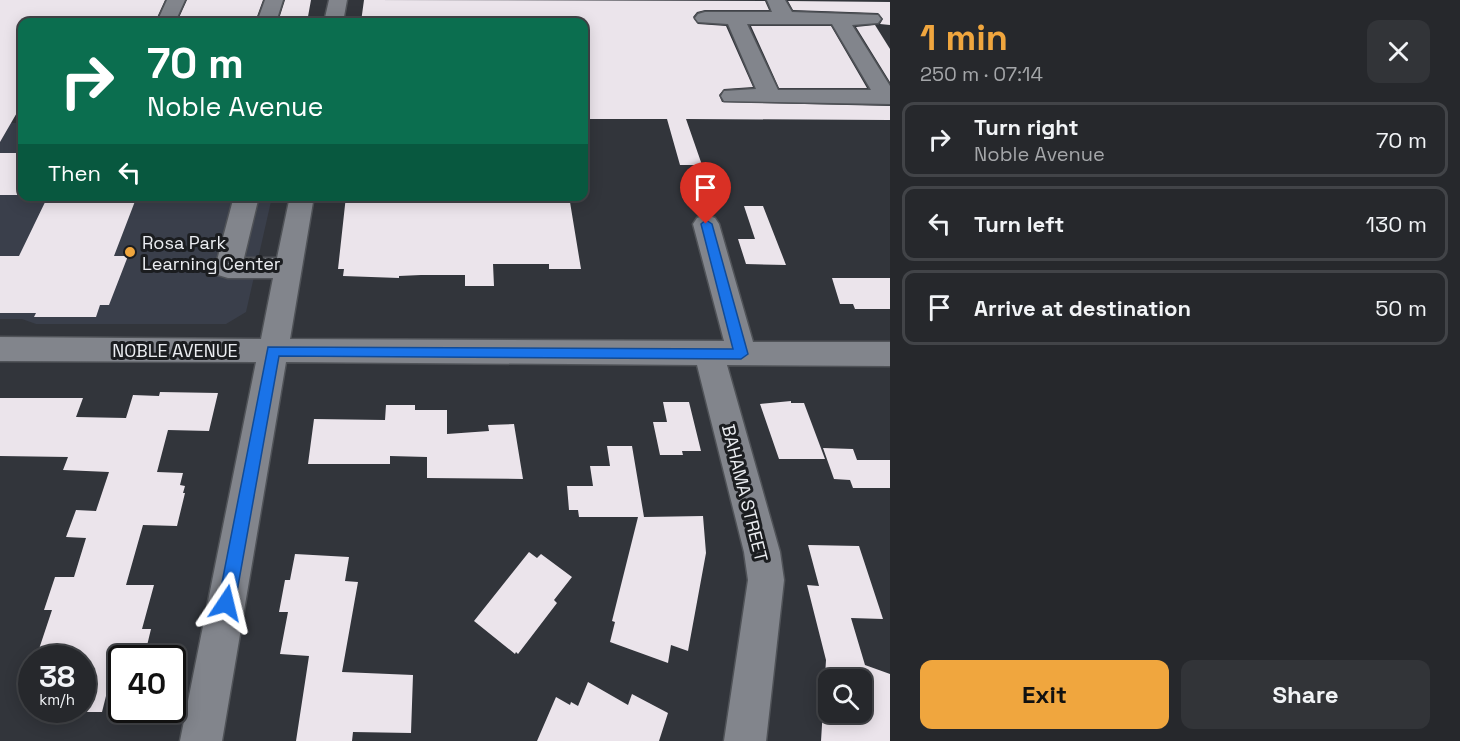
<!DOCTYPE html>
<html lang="en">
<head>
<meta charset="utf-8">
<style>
  body { margin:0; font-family:"Space Grotesk",sans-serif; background:#323438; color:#f1f3f6; height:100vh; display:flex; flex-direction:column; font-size:22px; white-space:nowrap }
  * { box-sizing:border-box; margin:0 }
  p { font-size:20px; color:#a4a6a9 }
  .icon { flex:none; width:33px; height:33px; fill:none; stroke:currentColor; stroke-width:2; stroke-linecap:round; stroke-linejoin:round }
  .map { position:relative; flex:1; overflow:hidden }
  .details { display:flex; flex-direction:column; background:#26282c; width:570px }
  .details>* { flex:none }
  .hud { position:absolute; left:18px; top:18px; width:570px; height:183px; border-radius:12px; box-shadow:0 3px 15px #0003,0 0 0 2px #424448; background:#0b6e4f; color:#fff; overflow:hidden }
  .controls { position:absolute; left:818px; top:669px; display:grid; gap:12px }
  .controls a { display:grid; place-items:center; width:54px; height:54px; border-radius:12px; background:#26282c; box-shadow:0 3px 15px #0003,0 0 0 2px #424448; font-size:30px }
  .speed { position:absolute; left:18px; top:645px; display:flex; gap:12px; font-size:30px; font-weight:700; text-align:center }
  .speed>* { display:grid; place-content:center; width:78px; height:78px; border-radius:50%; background:#26282c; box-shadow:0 3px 15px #0003,0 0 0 2px #424448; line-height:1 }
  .speed small { font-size:15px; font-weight:400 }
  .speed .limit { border:3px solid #111; border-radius:9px; background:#fff; color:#111 }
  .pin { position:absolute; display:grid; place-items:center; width:51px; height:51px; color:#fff; margin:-62px -26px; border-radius:50% 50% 50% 0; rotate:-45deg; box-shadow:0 0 6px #0007 }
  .pin .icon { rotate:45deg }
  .me { position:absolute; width:66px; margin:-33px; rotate:10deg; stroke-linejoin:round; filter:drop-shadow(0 0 4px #0008) }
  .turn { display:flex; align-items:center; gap:21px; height:126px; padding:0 30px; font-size:27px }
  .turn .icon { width:78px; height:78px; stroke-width:2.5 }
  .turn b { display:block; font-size:42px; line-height:51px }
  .then { display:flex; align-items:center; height:57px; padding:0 30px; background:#0003; gap:12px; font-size:22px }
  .round { display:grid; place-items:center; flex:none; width:63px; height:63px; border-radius:12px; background:#323438 }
  .overview { display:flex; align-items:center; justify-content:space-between; height:102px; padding:0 30px }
  h1 { font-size:36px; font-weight:800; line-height:45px; color:#f0a63e }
  .cta { display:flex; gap:12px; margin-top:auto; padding:12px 30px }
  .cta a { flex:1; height:69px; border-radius:12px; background:#f0a63e; color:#111; font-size:24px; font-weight:800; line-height:69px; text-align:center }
  .cta a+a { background:#323438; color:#f1f3f6 }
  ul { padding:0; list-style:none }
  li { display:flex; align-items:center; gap:18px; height:75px; margin:0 12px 9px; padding:0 18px; border:3px solid #424448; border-radius:12px }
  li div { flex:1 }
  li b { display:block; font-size:22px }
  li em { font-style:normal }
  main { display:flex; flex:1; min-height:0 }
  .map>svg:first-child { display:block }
</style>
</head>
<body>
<main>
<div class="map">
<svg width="890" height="741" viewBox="0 0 890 741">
  <rect width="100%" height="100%" fill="#32353b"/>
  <path fill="#3a3f4b" d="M0 123H22V196L272 197 246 312 226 324H36L22 319H0Z"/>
  <path fill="#ebe4eb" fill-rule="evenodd" d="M0 0H165L155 22H22V104L0 142Z
    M187 0H263L255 22H177Z
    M285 0H311L307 22H278Z
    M364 0 765 1 769 10H705L697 12 693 17 698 24 726 26 753 87 724 89 719 95 722 102 890 106V120L686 119 702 165H680L667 119H584V22H361Z
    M788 1 890 2V25L880 24 883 19 878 13 793 10Z
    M875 25 890 49V82L856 27Z
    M751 26H831L867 88H779Z
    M0 153H22V184L17 195H0Z
    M48 196H137L114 256H128L109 305H100L96 317H34L36 313H0V256H19Z
    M346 196H569L581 269H549V264H493L494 286H465V275H421L399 276V278L343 276 344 269H338Z
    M744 206H763L786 265 746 264 738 239H755Z
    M832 278H890V309H855L853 304H840Z
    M160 392 218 393 209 431 168 430 157 472 183 473 180 485 185 486 183 493H185L177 526 143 525 126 585H154L142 629H151L144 658H122V668H113L102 712H82V658H36L52 610H44L55 577H74L86 538 66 537 76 510 96 511 109 472 63 470 68 457 0 456V398H83L76 417 126 418 133 395 159 396Z
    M791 401V403H804L825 459H779L760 404Z
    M663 402H689L701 451H682L683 455H660L653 422H667Z
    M386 405H415V410H447V434L489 431 488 425 514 424 523 479 427 478V457L390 456V464H308L314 419 385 420Z
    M607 446H632L644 517 703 516 706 553 688 651 671 645 668 663 610 642 615 622 612 621 638 517H579L578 510H569L567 486H593L590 466H610Z
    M823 448 853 449 857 460H890V488H853L850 480 834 479Z
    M808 545 859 546 883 619 851 618 865 665 890 674V741H821L826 660 807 585 819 586ZM828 680H861V712H828Z
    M529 552 537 558 541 554 572 577 554 600 557 603 518 654 516 652 515 654 474 621Z
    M295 554 349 557 345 581 358 582 342 672 413 675 411 733 353 732 352 741H296L309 656 280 654 288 612H279L285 580H290Z
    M588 682 628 705 632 694 668 713 659 741H537L556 697 570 705 571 702 578 706Z"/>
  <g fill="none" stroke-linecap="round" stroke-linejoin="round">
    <defs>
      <path id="minor" d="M167 0H185L175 22H157Z
        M265 0H283L276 22H257Z
        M329 0H347L343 22H324Z
        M767 0H785L792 12 878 15 881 19 878 23 852 25 890 86V104L724 101 721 96 724 91 756 89 728 24 698 22 695 18 698 14 705 12H772ZM747 24H832L871 90H778Z
        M234 196H259L244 258H277L290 196H314L290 339 724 341 693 224 697 218 706 215 715 218 719 224 753 342H890V366L727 365 780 552 784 580 766 741H724L748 580 744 552 697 365 286 362 222 741H180L256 362 0 361V337L261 339 273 278H228L218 275 215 268Z"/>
    </defs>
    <use href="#minor" stroke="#505358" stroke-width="3"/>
    <use href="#minor" fill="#82858c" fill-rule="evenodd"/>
  </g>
  <path fill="#1a73e8" stroke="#114b97" stroke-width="1.5" d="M706 220 712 224 748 354 741 359 279 356 235 603 232 609 226 612 220 609 218 603 268 347 733 349 701 224Z"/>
  <circle fill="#f0a63e" stroke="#1b1d20" stroke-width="2" cx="130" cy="252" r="6"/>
  <g text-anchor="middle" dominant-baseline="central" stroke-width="6" stroke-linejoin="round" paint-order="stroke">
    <g font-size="18" fill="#ebedf1" stroke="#1b1d20" text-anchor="start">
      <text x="142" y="242">Rosa Park<tspan x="142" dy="21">Learning Center</tspan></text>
    </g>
    <g font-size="18" fill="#ebedf1" stroke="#1b1d20">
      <text x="175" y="350">NOBLE AVENUE</text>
      <text transform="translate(745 493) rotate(76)">BAHAMA STREET</text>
    </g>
  </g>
</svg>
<div class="controls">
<a><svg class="icon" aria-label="search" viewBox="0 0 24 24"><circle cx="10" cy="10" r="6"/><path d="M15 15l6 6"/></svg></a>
</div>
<div class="speed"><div>38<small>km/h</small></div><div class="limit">40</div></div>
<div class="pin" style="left:706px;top:224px;background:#d93025"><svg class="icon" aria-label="arrive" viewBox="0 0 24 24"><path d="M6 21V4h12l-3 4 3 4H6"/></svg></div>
<svg class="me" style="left:226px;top:603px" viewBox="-20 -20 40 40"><path d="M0-17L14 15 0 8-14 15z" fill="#1a73e8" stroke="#fff" stroke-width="4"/></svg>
<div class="hud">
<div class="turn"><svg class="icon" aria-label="right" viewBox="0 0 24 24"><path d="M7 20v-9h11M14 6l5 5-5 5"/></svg><div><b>70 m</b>Noble Avenue</div></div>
<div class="then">Then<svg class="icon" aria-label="left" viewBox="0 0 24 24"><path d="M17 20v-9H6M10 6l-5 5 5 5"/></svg></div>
</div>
</div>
<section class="details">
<div class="overview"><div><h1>1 min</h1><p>250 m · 07:14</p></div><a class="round"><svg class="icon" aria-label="close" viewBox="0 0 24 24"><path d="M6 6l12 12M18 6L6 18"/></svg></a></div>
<ul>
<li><svg class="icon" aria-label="right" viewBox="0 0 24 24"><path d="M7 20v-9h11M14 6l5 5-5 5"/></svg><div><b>Turn right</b><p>Noble Avenue</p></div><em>70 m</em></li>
<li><svg class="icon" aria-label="left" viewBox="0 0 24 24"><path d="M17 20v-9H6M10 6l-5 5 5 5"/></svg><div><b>Turn left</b></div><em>130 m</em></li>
<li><svg class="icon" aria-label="arrive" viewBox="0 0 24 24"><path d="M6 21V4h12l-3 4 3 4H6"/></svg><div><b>Arrive at destination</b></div><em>50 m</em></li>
</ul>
<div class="cta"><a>Exit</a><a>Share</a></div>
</section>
</main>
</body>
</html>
